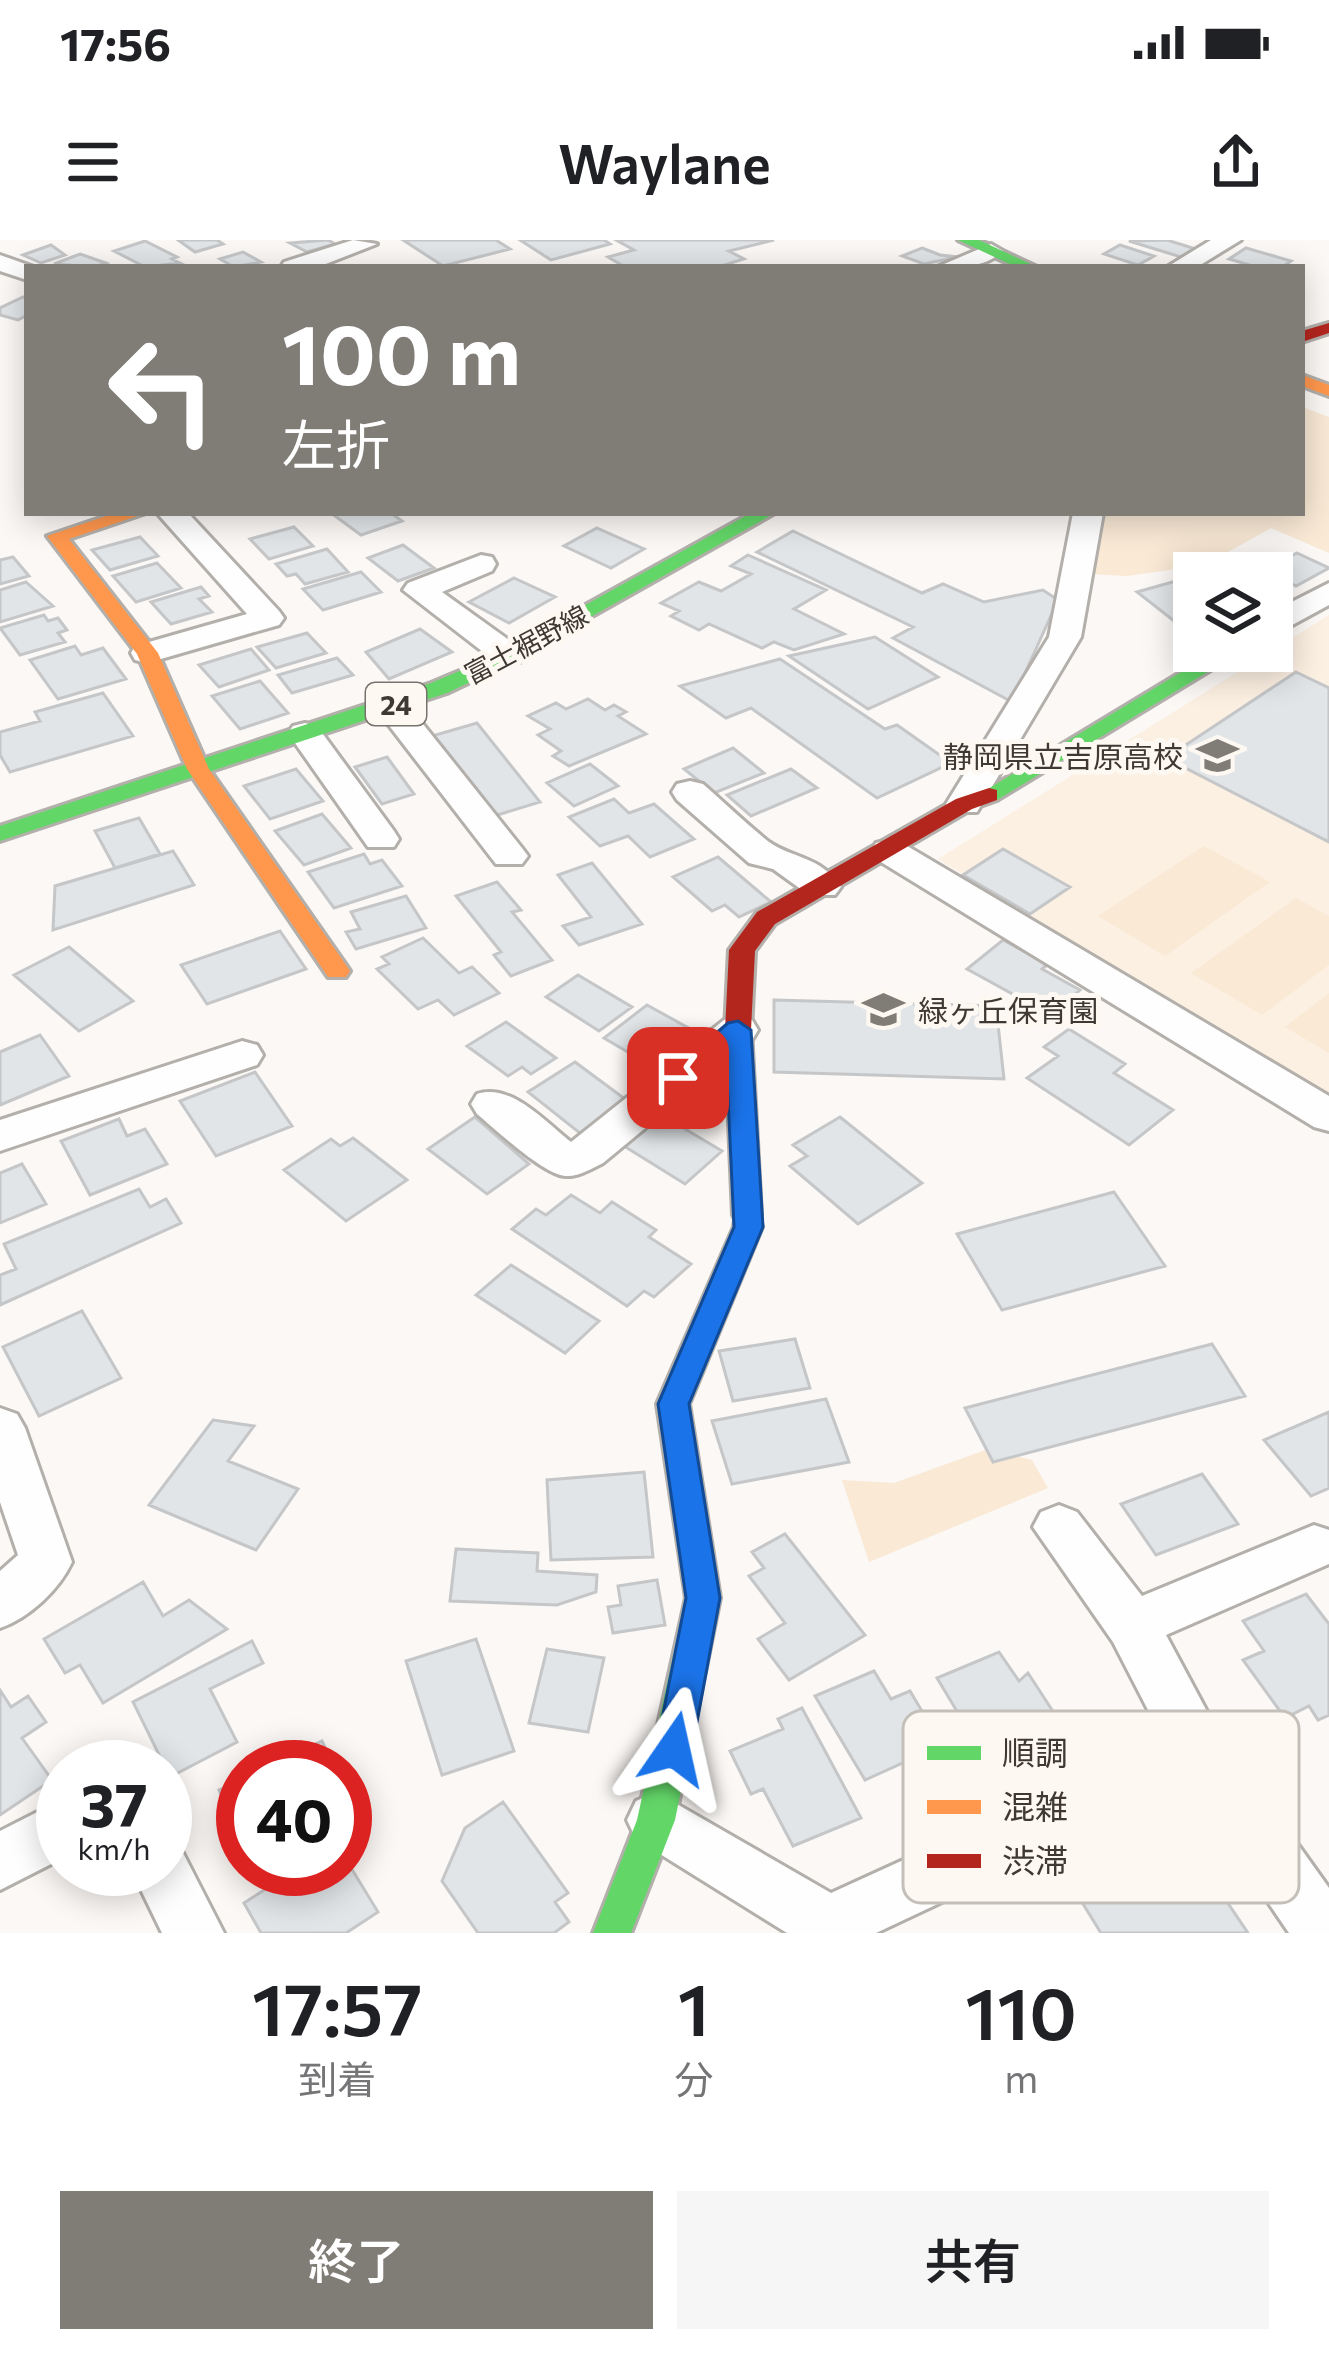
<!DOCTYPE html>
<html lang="ja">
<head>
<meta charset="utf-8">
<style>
  body { margin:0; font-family:Commissioner,"Noto Sans JP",sans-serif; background:#f6f6f6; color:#202124; height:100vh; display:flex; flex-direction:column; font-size:45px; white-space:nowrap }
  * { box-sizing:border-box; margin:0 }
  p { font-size:39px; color:#757577 }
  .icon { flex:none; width:66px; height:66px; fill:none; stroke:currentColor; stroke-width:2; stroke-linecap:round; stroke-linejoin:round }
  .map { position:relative; height:1693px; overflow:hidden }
  .details { display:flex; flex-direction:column; background:#fff; flex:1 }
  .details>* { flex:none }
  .hud { position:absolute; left:24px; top:24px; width:1281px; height:252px; border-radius:0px; box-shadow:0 6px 30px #0003; background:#807c76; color:#fff; overflow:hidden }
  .buttons { position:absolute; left:1173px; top:312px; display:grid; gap:24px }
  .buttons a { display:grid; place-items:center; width:120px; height:120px; border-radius:0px; background:#fff; box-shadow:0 6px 30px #0003; font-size:60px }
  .speed { position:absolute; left:36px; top:1500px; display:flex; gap:24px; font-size:60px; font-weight:700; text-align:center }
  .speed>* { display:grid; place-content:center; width:156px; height:156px; border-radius:50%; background:#fff; box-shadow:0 6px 30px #0003; line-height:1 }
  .speed small { font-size:30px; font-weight:400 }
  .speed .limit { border:18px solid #d22; background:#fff; color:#111 }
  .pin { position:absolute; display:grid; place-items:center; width:102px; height:102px; color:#fff; margin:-51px; border-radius:24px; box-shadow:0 6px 18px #0006 }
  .me { position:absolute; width:132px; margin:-66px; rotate:11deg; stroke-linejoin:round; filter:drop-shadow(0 0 9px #0008) }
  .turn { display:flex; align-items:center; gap:42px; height:252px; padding:0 60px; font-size:54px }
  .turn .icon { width:156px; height:156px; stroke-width:2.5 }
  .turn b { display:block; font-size:84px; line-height:102px }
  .eta { display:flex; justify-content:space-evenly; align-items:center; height:204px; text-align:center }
  .eta b { font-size:72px; font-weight:600; line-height:84px }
  .primary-button { display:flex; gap:24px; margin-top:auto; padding:24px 60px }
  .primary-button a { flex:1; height:138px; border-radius:0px; background:#807c76; color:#fff; font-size:48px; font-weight:600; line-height:138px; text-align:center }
  .primary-button a+a { background:#f6f6f6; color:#202124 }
  .status { display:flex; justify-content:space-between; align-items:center; height:84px; padding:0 60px; background:#fff; direction:ltr }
  .status svg { height:33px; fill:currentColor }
  header { display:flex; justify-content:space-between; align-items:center; height:156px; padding:0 60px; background:#fff; font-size:54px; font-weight:600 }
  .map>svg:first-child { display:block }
</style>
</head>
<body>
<div class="status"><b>17:56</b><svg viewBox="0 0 49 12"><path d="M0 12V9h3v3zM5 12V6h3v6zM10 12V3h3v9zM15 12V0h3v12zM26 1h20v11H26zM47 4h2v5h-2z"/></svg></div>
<header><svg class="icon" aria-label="menu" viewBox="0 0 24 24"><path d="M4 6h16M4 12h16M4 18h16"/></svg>Waylane<svg class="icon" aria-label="share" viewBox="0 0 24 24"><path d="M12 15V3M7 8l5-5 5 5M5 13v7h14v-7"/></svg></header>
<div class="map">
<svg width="1329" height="1693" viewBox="0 0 1329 1693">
  <rect width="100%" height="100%" fill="#fbf8f5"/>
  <path fill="#fcf0e2" d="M1329 375V857L938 619Z"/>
  <path fill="#f9e9d5" d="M1302 167 1329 177V313L1271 288 1205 325 1127 336 1089 334 1102 273H1302Z
    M1204 606 1270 642 1165 716 1098 676Z
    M1296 658 1329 676V725L1262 775 1191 733Z
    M1329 753V813L1285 787Z
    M988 1209 1032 1220 1048 1248 869 1322 842 1240 894 1243Z"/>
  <path fill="#e1e5e8" stroke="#c5c6c8" stroke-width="3" d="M178 0H217L223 4 195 12Z
    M328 0 335 4 307 12 290 3Z
    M403 0H496L510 9 443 26Z
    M520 0H604L610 4 551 20Z
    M616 0H774L729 11 744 19 718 27H625L608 17 634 10Z
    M1167 0 1196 9 1181 17 1129 1Z
    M145 1 177 17 172 19 180 23 145 27 114 11Z
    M51 5 65 15 41 23 23 15Z
    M1120 5 1154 16 1138 25 1104 14Z
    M922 8 940 15 958 17 924 24 902 16Z
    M1246 8 1291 21 1282 27H1256L1229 19Z
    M243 12 261 22 234 27 220 19Z
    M80 14 106 23 94 27 54 24Z
    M23 57 27 58V75L18 80 0 75V68Z
    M331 273H391L402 281 361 295Z
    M294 287 313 306 269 319 250 299Z
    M597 288 644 309 611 328 564 306Z
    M793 291 922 353 943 344 984 362 1043 350 1058 360 1012 462 893 398 913 387 757 312Z
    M140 297 158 316 110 330 92 310Z
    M403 305 434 328 398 341 368 318Z
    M327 309 348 332 305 344 296 334 287 336 276 324Z
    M1297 313 1329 328 1296 346 1249 323 1267 314 1282 321Z
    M748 315 826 350 794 369 844 394 794 410 774 402 762 408 709 384 699 390 671 376 679 371 661 363 699 342 721 351 751 334 731 326Z
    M13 317 29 336 0 344V320Z
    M157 323 181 348 136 362 113 336Z
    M361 332 381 352 323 370 303 349Z
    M1194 336V389L1187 391 1137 352Z
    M514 338 555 357 509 383 469 362Z
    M26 342 53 366 0 382V350Z
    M201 347 209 356 199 359 212 372 171 384 151 362Z
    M44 375 48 381 58 378 67 390 58 393 65 402 20 415 0 388Z
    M420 389 452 412 389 439 366 412Z
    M307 393 326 413 276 428 257 407Z
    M875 397 938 437 868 469 789 416Z
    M75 406 81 415 103 408 126 439 58 459 30 420Z
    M251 409 269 430 219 447 199 425Z
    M337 418 353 435 292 453 278 435Z
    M780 419 885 489 897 485 951 523 877 558 751 468 726 478 680 446Z
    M1296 432 1329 448V602L1166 518Z
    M260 441 288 473 240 489 212 456Z
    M103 453 133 496 10 532 0 515V492L40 481 35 472Z
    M588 459 605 470 614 465 626 472 618 476 646 494 569 526 553 516 561 511 538 495 550 489 528 476 556 463 566 469Z
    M477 483 540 562 494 576 432 496Z
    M733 508 764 533 714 553 684 529Z
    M387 517 414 554 382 564 355 527Z
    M590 524 618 546 574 566 547 543Z
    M296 529 323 561 270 579 244 546Z
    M791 529 817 548 751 576 727 555Z
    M614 559 629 573 654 564 694 599 650 617 628 596 600 606 569 577Z
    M322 574 351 608 304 625 275 591Z
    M139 578 160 614 115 628 95 591Z
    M1003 609 1070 647 1030 674 963 635Z
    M173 611 194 645 53 690 55 646Z
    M364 614 370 624 382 620 402 646 334 668 308 632Z
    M718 617 771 662 739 677 725 665 712 671 673 637Z
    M592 623 642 684 579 705 563 686 591 677 558 635Z
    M497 642 521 670 512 672 552 720 511 736 494 715 501 712 456 656Z
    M406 656 426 688 356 709 346 692 360 689 351 672Z
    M280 691 306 729 207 764 181 725Z
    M423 698 459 733 472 727 499 753 454 775 438 760 418 769 377 729 389 724 382 717Z
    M1003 700 1048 724 1042 729 1080 750 1051 775 967 729Z
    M69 707 133 761 79 791 14 735Z
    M578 735 632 767 599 791 546 757Z
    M774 760 996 766 1004 839 774 832Z
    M647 765 694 791 671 810 657 802 638 818 604 798Z
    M506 782 556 818 531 834 522 827 508 836 467 806Z
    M1069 789 1125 824 1114 833 1173 870 1129 905 1027 838 1058 816 1044 807Z
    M40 795 69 836 0 865V812Z
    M575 822 629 862 581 894 528 852Z
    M255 832 292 886 216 916 180 861Z
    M475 877 529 924 487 954 428 909Z
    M840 877 922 943 858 984 790 926 807 916 793 905Z
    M119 879 127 896 145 889 167 924 90 955 61 901Z
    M670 880 722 911 685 944 624 906 652 883 660 887Z
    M353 898 407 940 346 981 284 930 331 899 340 906Z
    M22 924 46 964 0 983V933Z
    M139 949 150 967 166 959 181 983 0 1065V1035L16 1029 4 1004Z
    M1114 952 1165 1026 1002 1070 957 994Z
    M571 955 600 973 612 962 656 990 649 997 691 1024 654 1057 644 1051 627 1066 512 989 536 969 546 975Z
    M511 1025 599 1081 565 1113 476 1055Z
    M82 1071 121 1138 39 1176 3 1107Z
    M795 1099 810 1148 733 1161 719 1111Z
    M1212 1104 1245 1156 993 1222 965 1168Z
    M826 1159 849 1222 732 1244 712 1181Z
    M1329 1172V1248L1311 1256 1264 1200Z
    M213 1180 254 1186 228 1221 298 1249 256 1310 149 1265Z
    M644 1232 653 1317 551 1320 547 1240Z
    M1202 1234 1238 1284 1156 1315 1121 1264Z
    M785 1294 865 1395 789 1440 758 1399 785 1383 749 1336 764 1328 752 1312Z
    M456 1309 538 1313 537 1331 597 1335 596 1352 557 1365 450 1361Z
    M657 1340 665 1385 613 1393 608 1367 621 1365 618 1346Z
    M143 1342 163 1376 189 1360 227 1389 103 1463 80 1425 65 1433 44 1399Z
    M1306 1354 1329 1384V1475L1318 1480 1309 1466 1285 1478 1243 1420 1264 1411 1243 1381Z
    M476 1399 514 1511 442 1535 406 1421Z
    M252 1401 263 1423 210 1449 237 1502 170 1537 133 1462Z
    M547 1409 604 1418 588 1492 529 1483Z
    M999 1412 1019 1441 1028 1433 1082 1516 1033 1539 1021 1521 994 1533 937 1438Z
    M874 1431 891 1459 910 1451 942 1505 865 1540 815 1456Z
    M0 1450 11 1467 28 1456 46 1482 22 1498 52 1540 0 1575Z
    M802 1468 861 1578 793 1606 763 1549 751 1554 730 1511 783 1489 778 1479Z
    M322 1501 334 1527H267Z
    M243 1539V1607L219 1550Z
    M503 1562 568 1653 555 1662 569 1682 554 1693H478L442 1641 465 1588Z
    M1172 1580 1248 1693H1101L1080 1659 1104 1647 1087 1621Z
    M345 1618 378 1672 346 1693H261L244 1663 297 1629H345Z"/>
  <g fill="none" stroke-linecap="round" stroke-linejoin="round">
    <defs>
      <path id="street" d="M353 0 377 4 318 27H281L284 22Z
        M1211 0H1241L1197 27H1167Z
        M991 4 1003 11C985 28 961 27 937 27Z
        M0 15 34 27H27V40L0 31Z
        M157 273H188L279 371 284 378 279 385 147 423 135 420 131 413 135 406 247 374Z
        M1073 273H1103L1081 397 977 572H951L946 564 1049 397Z
        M481 315 492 317 496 324 492 331 442 352 520 408 524 415 520 422H496L403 350 408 343Z
        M1329 343V365L1272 396V372Z
        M391 456 403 459 522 608 528 616 522 624H496L374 466 379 459Z
        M305 483 317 486 394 591 399 599 394 607H368L288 493 293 486Z
        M690 541 703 544C725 563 746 584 769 602 791 618 821 616 841 647L835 655H809L773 629 749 623 677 560 672 552 677 544Z
        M889 600 902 603 1329 856V891L1314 887 876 619 871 611 876 603Z
        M738 776 752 780 758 790 752 800 603 923C593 928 578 937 566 936 545 936 495 889 477 874L471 864 477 854C512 843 545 882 571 902L724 780Z
        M242 801 257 805 263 815 257 825 0 911V880Z
        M0 1168 17 1174 25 1188 72 1322C59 1350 29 1378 0 1388V1331L18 1315 0 1262Z
        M1059 1265 1077 1272 1142 1356 1314 1285 1329 1290V1324L1166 1395 1219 1494 1329 1648V1693H1289L1189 1546 876 1693H787L636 1599 627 1580 636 1561 656 1552 831 1653 1164 1501 1113 1402 1033 1287 1041 1272Z
        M63 1559V1618L0 1650V1591Z
        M165 1602 181 1609 224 1693H162L131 1629H165Z"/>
      <path id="fast" d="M958 0H979L1037 27H1016Z
        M751 273H775L502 427 447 453 0 601V586L431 443 488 419Z
        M1216 411H1242L997 560H981L978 555Z
        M747 964 757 967 762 987 689 1164 720 1358 675 1580 631 1693H593L637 1580 686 1358 657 1164 734 987 737 967Z"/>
      <path id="slow" d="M1302 135 1329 145V156L1302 146Z
        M115 273H146L69 299 158 413 209 529 346 725 350 731 346 737H328L187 529 137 414 47 296Z"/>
      <path id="jam" d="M1329 83V93L1302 102V91Z
        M989 548 997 550V560L972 569 775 684 755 711 751 790 761 975 757 983H737L733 975 725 790 729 710 757 672 956 559Z"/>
    </defs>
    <use href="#street" stroke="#b3afab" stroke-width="6"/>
    <use href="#fast" stroke="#b3afab" stroke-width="6"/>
    <use href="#slow" stroke="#b3afab" stroke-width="6"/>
    <use href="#jam" stroke="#b3afab" stroke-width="6"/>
    <use href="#street" fill="#fefefe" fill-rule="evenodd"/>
    <use href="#fast" fill="#63d668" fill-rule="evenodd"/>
    <use href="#slow" fill="#ff974d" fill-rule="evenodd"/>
    <use href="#jam" fill="#b3261e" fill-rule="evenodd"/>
  </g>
  <path fill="#1a73e8" stroke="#114b97" stroke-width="3" d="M738 781 751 790 763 987 689 1164 720 1358 692 1509 687 1521 674 1526 661 1521 656 1509 686 1358 658 1164 734 987 726 814 678 848 664 838 728 783Z"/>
  <defs>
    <symbol id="school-bare" viewBox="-9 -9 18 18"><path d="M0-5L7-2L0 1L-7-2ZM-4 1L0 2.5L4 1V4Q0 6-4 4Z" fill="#807c76" stroke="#fef8f2" stroke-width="2.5" paint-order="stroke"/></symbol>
  </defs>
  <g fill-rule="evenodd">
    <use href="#school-bare" x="1188" y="486" width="59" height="59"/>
    <use href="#school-bare" x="854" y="740" width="59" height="59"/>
  </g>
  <g text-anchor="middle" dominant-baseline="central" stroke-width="10" stroke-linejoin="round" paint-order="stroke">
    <g font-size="27" fill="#3e3932" stroke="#fef8f2">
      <text transform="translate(526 404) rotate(-28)">富士裾野線</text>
    </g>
    <rect fill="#fef8f2" stroke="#78726c" stroke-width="3" x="366" y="443" width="60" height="42" rx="9"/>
    <g font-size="27" font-weight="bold" fill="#3e3932">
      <text x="396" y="464">24</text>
    </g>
    <g font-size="30" fill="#3e3932" stroke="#fef8f2" text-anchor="end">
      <text x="1183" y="515">静岡県立吉原高校</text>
      <text x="918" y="769" text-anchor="start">緑ヶ丘保育園</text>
    </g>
  </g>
  <rect x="903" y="1471" width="396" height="192" rx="18" fill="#fef8f2" stroke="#c4bfb8" stroke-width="3"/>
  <rect x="927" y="1506" width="54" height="14" fill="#63d668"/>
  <rect x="927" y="1560" width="54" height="14" fill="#ff974d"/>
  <rect x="927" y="1614" width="54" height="14" fill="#b3261e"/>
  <g font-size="33" fill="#3e3932">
    <text x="1002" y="1525">順調</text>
    <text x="1002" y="1579">混雑</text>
    <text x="1002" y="1633">渋滞</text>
  </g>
</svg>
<div class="buttons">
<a><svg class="icon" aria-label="layers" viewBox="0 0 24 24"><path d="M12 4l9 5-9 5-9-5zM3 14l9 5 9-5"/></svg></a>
</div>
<div class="speed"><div>37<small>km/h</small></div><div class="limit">40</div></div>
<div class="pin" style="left:678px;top:838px;background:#d93025"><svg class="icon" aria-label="arrive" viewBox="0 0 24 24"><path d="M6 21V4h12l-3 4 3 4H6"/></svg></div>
<svg class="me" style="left:674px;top:1509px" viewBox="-20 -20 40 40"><path d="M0-17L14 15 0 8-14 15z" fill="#1a73e8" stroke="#fff" stroke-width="4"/></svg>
<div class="hud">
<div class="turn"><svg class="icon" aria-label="left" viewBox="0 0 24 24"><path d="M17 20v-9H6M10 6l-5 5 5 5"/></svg><div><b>100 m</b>左折</div></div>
</div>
</div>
<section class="details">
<div class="eta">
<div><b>17:57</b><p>到着</p></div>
<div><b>1</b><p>分</p></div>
<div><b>110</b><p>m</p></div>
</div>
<div class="primary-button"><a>終了</a><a>共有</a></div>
</section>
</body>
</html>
